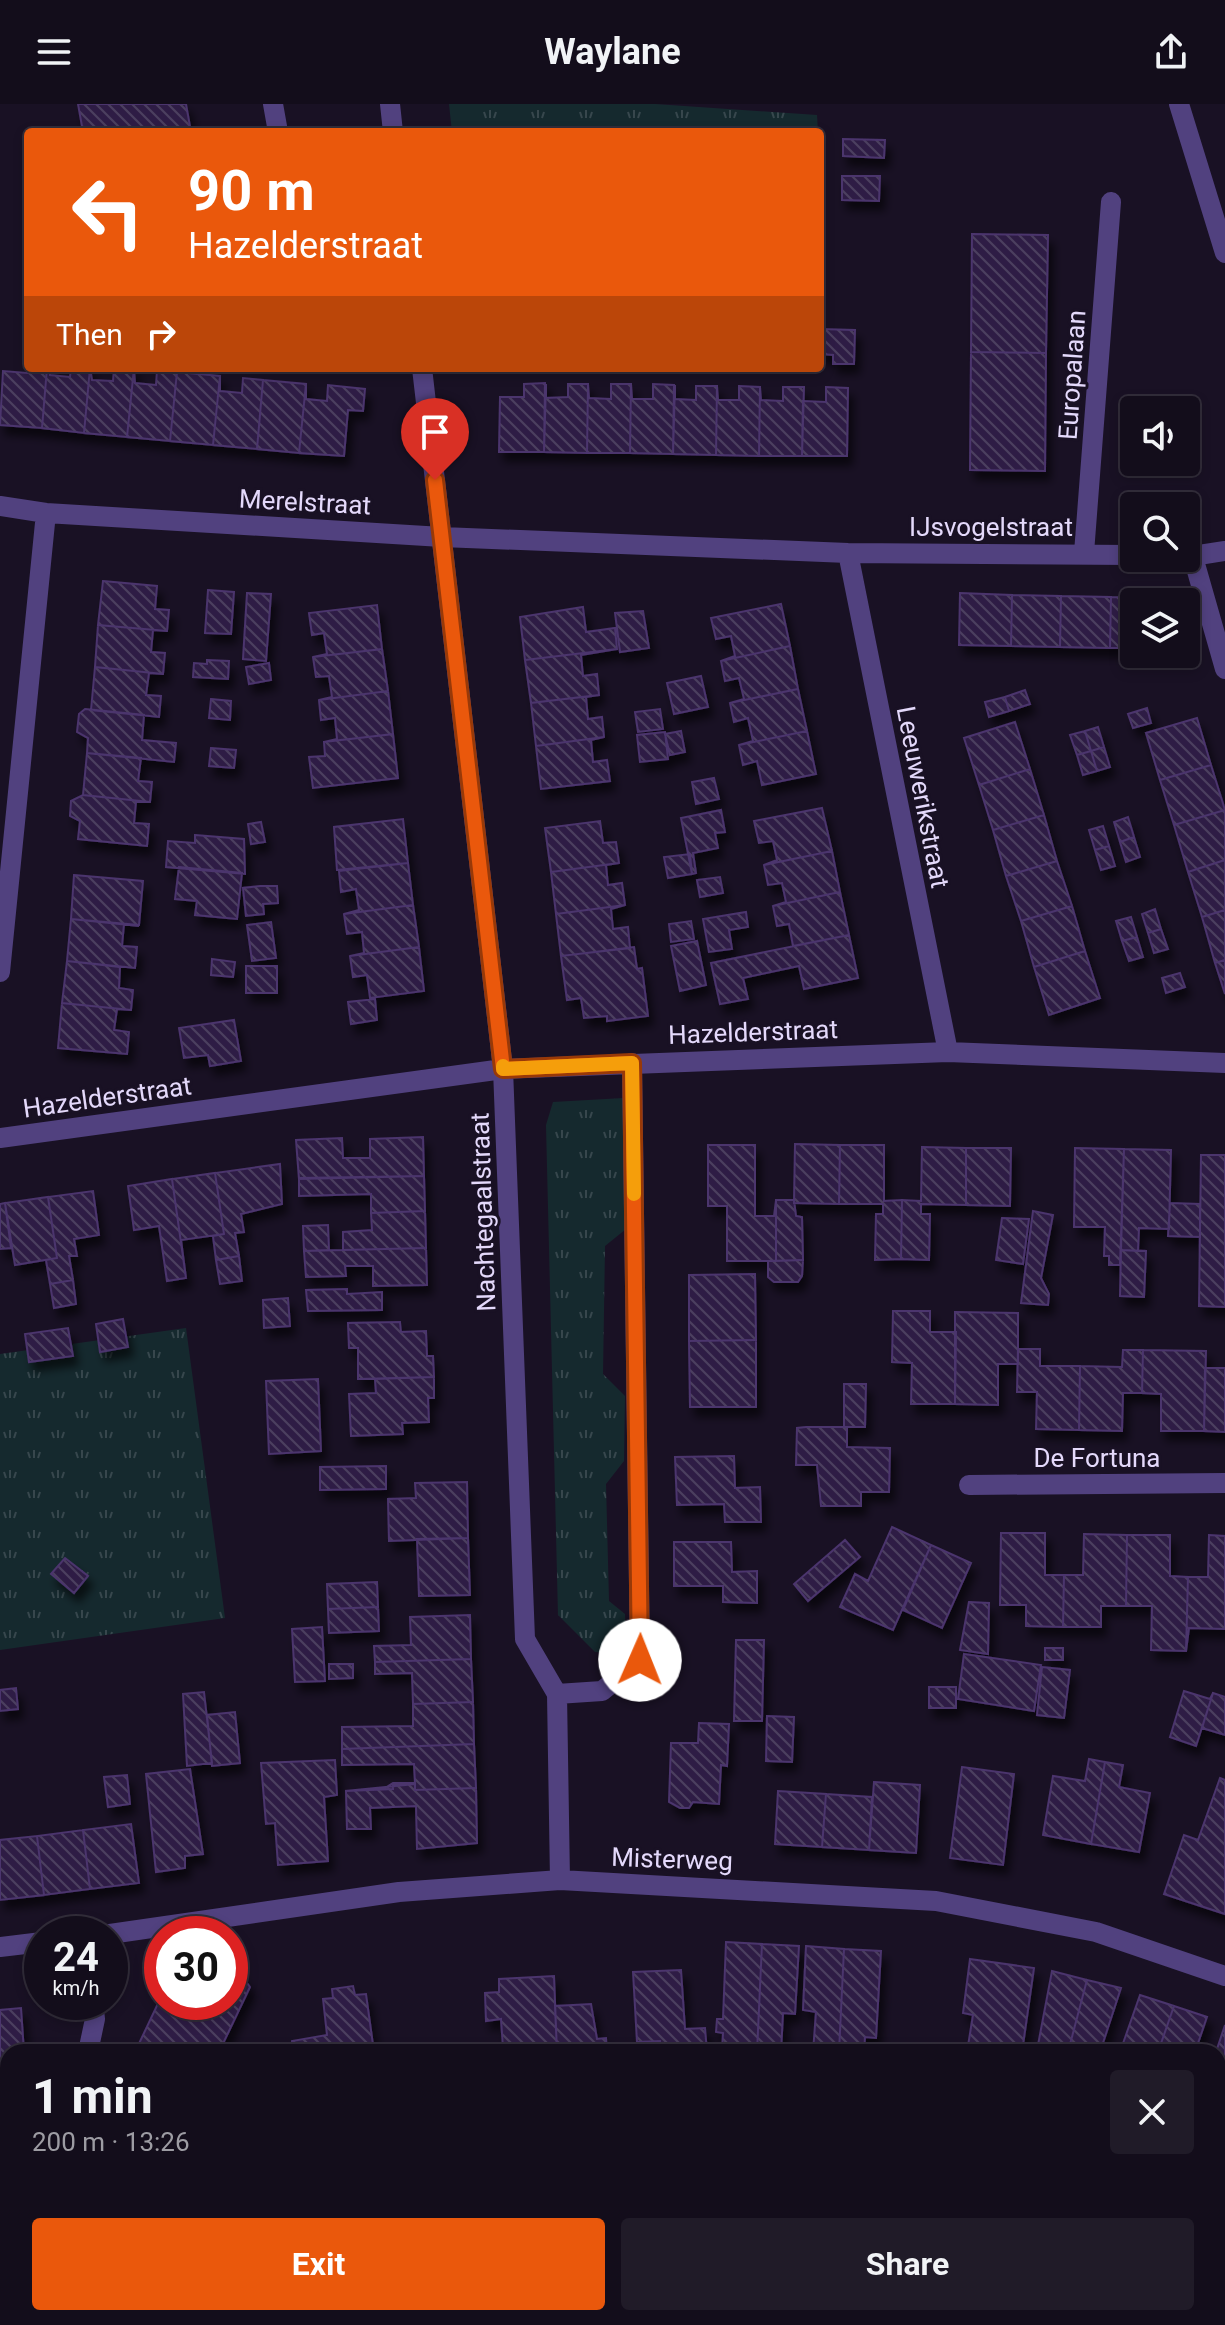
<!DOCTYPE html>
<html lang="en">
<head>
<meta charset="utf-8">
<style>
  body { margin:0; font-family:Roboto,sans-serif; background:#201b28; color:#f1f3f6; height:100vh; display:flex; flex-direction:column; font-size:30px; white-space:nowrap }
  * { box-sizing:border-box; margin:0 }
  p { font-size:26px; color:#9d9ca3 }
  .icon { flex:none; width:44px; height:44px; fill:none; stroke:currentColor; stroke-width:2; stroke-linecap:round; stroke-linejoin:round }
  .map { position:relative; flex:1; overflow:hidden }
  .panel { position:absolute; left:0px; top:1940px; width:1226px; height:282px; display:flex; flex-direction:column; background:#130d1b; border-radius:24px 24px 0 0; box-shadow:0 4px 12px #0003,0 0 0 2px #322d3a }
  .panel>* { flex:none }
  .banner { position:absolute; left:24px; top:24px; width:800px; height:244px; border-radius:8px; box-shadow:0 4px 12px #0003,0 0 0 2px #322d3a; background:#ea580c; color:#fff; overflow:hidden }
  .controls { position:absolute; left:1120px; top:292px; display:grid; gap:16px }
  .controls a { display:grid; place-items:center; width:80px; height:80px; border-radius:8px; background:#130d1b; box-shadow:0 4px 12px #0003,0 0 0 2px #322d3a; font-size:40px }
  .speed { position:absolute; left:24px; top:1812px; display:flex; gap:16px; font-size:40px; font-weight:700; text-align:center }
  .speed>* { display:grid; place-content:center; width:104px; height:104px; border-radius:50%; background:#130d1b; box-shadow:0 4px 12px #0003,0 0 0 2px #322d3a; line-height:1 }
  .speed small { font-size:20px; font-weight:400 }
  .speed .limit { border:12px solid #d22; background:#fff; color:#111 }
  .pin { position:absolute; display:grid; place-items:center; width:68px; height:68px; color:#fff; margin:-82px -34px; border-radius:50% 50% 50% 0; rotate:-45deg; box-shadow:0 0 8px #0007 }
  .pin .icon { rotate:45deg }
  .me { position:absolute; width:88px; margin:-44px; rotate:1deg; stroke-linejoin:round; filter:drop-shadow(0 0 6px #0008) }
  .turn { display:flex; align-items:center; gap:28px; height:168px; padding:0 32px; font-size:36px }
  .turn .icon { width:104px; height:104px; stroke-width:2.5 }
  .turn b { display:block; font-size:56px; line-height:68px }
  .then { display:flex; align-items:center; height:76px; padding:0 32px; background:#0003; gap:16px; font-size:30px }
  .round { display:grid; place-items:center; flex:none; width:84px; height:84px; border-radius:8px; background:#201b28 }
  .headline { display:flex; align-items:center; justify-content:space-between; height:136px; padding:0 32px }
  h1 { font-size:48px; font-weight:700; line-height:60px }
  .primary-button { display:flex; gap:16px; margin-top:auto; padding:16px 32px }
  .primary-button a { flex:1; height:92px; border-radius:8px; background:#ea580c; color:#fff; font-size:32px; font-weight:700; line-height:92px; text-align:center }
  .primary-button a+a { background:#201b28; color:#f1f3f6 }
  header { display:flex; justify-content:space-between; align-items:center; height:104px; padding:0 32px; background:#130d1b; font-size:36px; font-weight:700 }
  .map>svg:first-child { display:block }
</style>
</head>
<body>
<header><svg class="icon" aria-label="menu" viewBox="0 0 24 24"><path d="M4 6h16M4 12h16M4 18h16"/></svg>Waylane<svg class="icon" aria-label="share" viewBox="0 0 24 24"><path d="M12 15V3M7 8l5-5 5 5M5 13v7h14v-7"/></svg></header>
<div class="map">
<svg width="1225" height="2221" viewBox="0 0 1225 2221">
  <defs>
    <pattern id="grass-tufts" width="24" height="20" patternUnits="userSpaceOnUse" patternTransform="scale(2)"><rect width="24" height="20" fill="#15292e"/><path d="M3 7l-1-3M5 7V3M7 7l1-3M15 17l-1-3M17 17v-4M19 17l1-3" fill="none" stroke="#37474d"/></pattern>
    <pattern id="building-back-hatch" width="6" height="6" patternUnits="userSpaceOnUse" patternTransform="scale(2)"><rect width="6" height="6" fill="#2e1f44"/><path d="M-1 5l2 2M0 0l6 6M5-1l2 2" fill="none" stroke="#4c3f60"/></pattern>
    <filter id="shadow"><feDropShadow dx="5" dy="9" stdDeviation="4" flood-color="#0009"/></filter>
  </defs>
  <rect width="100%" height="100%" fill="#191124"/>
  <path fill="url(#grass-tufts)" d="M449 0H655L817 11 818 28H452Z
    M624 994 626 1125 605 1142 603 1270 625 1292 624 1357 606 1380 609 1497 625 1510 626 1550 595 1548 558 1511 546 1021 553 998Z
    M186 1224 225 1514 0 1546V1250Z"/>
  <path fill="url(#building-back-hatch)" stroke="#4b346d" stroke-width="2" filter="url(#shadow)" d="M78 0H186L191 28H83Z
    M843 35 885 36 884 54 843 52Z
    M842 72H880L879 97 842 96Z
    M972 130 1048 131 1046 249 971 248Z
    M820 225 855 226 854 260H833V251L820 250Z
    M971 248 1046 249 1045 367 970 366Z
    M28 257V264H47L42 324 0 321 3 267 27 269Z
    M47 264H50V271L70 273 71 264H90L84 329 42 324Z
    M90 264 92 276 113 277 114 264H134L127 333 84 329Z
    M134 264 135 279 156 281 157 266 177 268 170 337 127 333Z
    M177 268 220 272 213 341 170 337Z
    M220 272V287L242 289 243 274 263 276 257 345 213 341Z
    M263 276 306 280 299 349 257 345Z
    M545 279 544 348H499L500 293H524V280Z
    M306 280V295L327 297 328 281 365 285 363 307 348 306 344 352 299 349Z
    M546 280V294L568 293V280H588L587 349 544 348Z
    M588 280 589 294 611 295V280H631L630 349H587Z
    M631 280 632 295H653V280L674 281 673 350 630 349Z
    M675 281V295L696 296V282H717L716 351 673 350Z
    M739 282 760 283 759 352 716 351 717 282 718 296H739Z
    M760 283 761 296 783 297V283H804L802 352H759Z
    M826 283 848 284 847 352H802L803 297 826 298Z
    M103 477 157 482 155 505 169 506 167 527 98 521Z
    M208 486 234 488 231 530 205 529Z
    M247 489 271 490 266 557 243 555Z
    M960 489 1012 491 1011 542 959 541Z
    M1012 491 1061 492 1060 543 1011 542Z
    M1061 492 1111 493 1110 544 1060 543Z
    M1111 493 1161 494V498H1134V544H1110Z
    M781 500 790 542 721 557 735 552 731 532 716 535 711 514Z
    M377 501 382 545 313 553 327 550 324 529 312 531 309 509Z
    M583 503 586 528 615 524 617 545 525 556 520 513Z
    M643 507 649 544 620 548 615 509Z
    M98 521 167 527 153 526 151 548 165 549 163 570 95 563Z
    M790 542 798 585 730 599 744 595 739 574 725 577 721 557Z
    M382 545 388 587 319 596 332 593 329 572 316 573 313 553Z
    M617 545 581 551 583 572 597 570 599 591 531 599 525 556Z
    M207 556 229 557 228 575 193 573 194 559 207 560Z
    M269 559 271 576 249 580 246 563Z
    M95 563 163 570 149 569 146 591 161 592 159 613 91 606Z
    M701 572 708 603 674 610 667 579Z
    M798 585 807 627 739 641 753 637 748 614 734 618 730 599Z
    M1025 586 1030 600 1009 607 1005 593Z
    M388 587 393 630 324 638 337 635 335 614 321 616 319 596Z
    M599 591 586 593 588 615 602 613 604 633 536 642 531 599Z
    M1005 593 1009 607 989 613 985 598Z
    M211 595 231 597 230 616 209 614Z
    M1147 604 1151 619 1133 624 1128 610Z
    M85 605 144 611 142 636 176 639 174 658 87 649 88 634 77 628 79 610Z
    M660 605 663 625 638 628 635 608Z
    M1197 614 1211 661 1160 676 1146 629Z
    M1015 618 1030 665 979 681 964 634Z
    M1098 623 1104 643 1091 647 1085 627Z
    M681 627 685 648 670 651 665 630Z
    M807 627 816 670 762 681 757 657 743 661 739 641Z
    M1085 627 1091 647 1077 651 1070 631Z
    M665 628 668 655 640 658 637 631Z
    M393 630 398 674 313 684 309 653 325 652 324 638Z
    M604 633 591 636 593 658 607 656 610 677 541 685 536 642Z
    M1104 643 1110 663 1097 667 1091 647Z
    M211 644 236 646 234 664 209 662Z
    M1091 647 1097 667 1083 671 1077 651Z
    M87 649 141 654 138 677 152 678 150 698 83 691Z
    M1211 661 1225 706 1174 721 1160 676Z
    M1030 665 1044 711 993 726 979 681Z
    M714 674 719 695 696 700 692 678Z
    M83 691 150 698H136L134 719 149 720 147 742 78 735 80 717 70 712 71 697Z
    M822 704 832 747 764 761 777 756 773 737 759 739 754 717Z
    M721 706 725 728 715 729 718 744 693 749 696 769 692 770 681 714Z
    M1225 706V756L1188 768 1174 721Z
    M1044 711 1057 757 1006 772 993 726Z
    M1128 713 1134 733 1120 738 1114 718Z
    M403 715 408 759 337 766 334 723Z
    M600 717 603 739 616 738 619 759 551 768 545 724Z
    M261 718 265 738 251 740 248 720Z
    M1103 722 1109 742 1095 746 1089 726Z
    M195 731 244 735 245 770 166 763 168 737 195 739Z
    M1134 733 1140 753 1126 758 1120 738Z
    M1109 742 1115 762 1101 766 1095 746Z
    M832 747 840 788 773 802 786 798 782 779 768 781 764 761Z
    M690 750 692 770 668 774 664 753Z
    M1225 756V806L1202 813 1188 768Z
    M1057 757 1072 802 1021 817 1006 772Z
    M408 759 413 801 344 810 359 806 356 785 341 788 339 767Z
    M619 759 606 761 608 781 622 779 625 801 556 810 551 768Z
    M179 763 242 769 237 815 195 811 197 797 175 795Z
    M74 771 143 777 139 821 71 815Z
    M720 773 723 789 700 793 697 776Z
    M260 782H277L278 799 263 800 264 810 246 812 243 784Z
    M840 788 849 831 793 842 789 820 777 822 773 802Z
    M413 801 419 843 350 852 364 849 362 828 347 830 344 810Z
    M625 801 611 805 613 825 628 823 630 844 561 852 556 810Z
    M1072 802 1085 847 1034 863 1021 817Z
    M1155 805 1161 825 1148 829 1142 810Z
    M1225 806V856L1215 859 1202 813Z
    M746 808 748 823 729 826 732 845 709 848 703 815Z
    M1131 813 1137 833 1122 837 1116 817Z
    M71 815 139 822 124 820 122 842 137 843 135 864 67 857Z
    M691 817 694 835 671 838 669 820Z
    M271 818 276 854 252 857 247 821Z
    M1161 825 1168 845 1154 849 1148 829Z
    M849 831 858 874 804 885 799 862 743 874 748 895 720 900 711 859Z
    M1137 833 1143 853 1129 857 1122 837Z
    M697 837 706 881 680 887 671 842Z
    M419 843 424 887 370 894 367 871 353 873 350 852Z
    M634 843 637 865 642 864 648 912 607 917V912L584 914 581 894 567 896 561 852Z
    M1085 847 1100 894 1049 911 1034 863Z
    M212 855 235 858 233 873 211 871Z
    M1225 856V890L1215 859Z
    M67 857 120 863 119 884 133 886 131 906 62 899Z
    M246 862H277V889H246Z
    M1180 869 1185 883 1166 889 1162 874Z
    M375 895 377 916 351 920 348 898Z
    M62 899 131 906 117 905 114 926 129 928 127 950 58 944Z
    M234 916 241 957 210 962 208 951 184 954 179 924Z
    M423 1033 424 1072 299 1075 296 1036 342 1034 343 1054H370V1035Z
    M795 1040 840 1041 839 1100 794 1099Z
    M708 1041H755V1112H774L776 1096V1157H727V1102H708Z
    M840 1041H884V1097L902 1096 901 1155 875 1156 876 1110H883V1100H839Z
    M922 1043 966 1044V1101L921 1100V1110H930L929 1156 901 1155 902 1096 921 1097Z
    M966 1044H1011L1010 1102 966 1101Z
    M1075 1044 1124 1045 1120 1161H1109V1152H1104L1105 1123H1074Z
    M1124 1045 1171 1046 1169 1125 1139 1124 1138 1147 1121 1146Z
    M1201 1051H1225V1203L1199 1202Z
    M280 1060 282 1100 241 1110 244 1128 235 1129 239 1152 216 1156 213 1132 224 1130 215 1069Z
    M215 1069 224 1130 181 1136 186 1174 172 1075Z
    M424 1072 425 1107 371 1109V1090L299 1092V1074Z
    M172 1075 186 1174 167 1177 159 1122 134 1126 128 1082Z
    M93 1087 99 1131 74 1135 77 1152H69L73 1176 50 1180 46 1156 57 1154 48 1093Z
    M48 1093 57 1154 15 1161 5 1099Z
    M776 1096H794L796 1112 802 1113 803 1156 776 1157Z
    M5 1099 11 1144 0 1145V1100Z
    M1170 1099 1200 1100V1133L1168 1132Z
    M425 1107 426 1144 343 1146V1128L372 1126 371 1109Z
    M1033 1107 1053 1111 1041 1174 1049 1190 1048 1201 1021 1199Z
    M1002 1114 1029 1115 1023 1160 996 1156Z
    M328 1121 329 1146 304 1147 303 1122Z
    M426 1144 427 1181 373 1182V1162H345L346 1172 306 1173 304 1147Z
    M1121 1146 1146 1147 1144 1193 1120 1192Z
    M239 1152 242 1177 220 1180 216 1156Z
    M803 1156 802 1172 798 1178H774L768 1173V1157Z
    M755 1170 756 1236 689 1237V1171Z
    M73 1176 76 1200 54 1204 50 1180Z
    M347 1185V1190L382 1188V1206L308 1207 306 1186Z
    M288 1194 290 1222 264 1224 263 1196Z
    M893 1207H930V1228H956L955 1300H911L912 1259 892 1258Z
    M955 1208 1018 1209V1260H998V1301L955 1300Z
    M123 1215 128 1243 100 1248 96 1220Z
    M400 1218 401 1228 426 1227 427 1252H433L434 1273 358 1275V1244H349L348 1219Z
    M68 1224 73 1252 29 1258 25 1230Z
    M756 1236V1303H690L689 1237Z
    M1018 1245H1040V1262H1080L1079 1326 1036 1325 1037 1288H1017Z
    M1123 1246H1143L1142 1289H1123L1122 1327 1079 1326 1080 1262 1122 1263Z
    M1143 1246 1206 1247 1204 1327H1161V1290L1142 1289Z
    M1205 1264H1225V1328L1204 1327Z
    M434 1273V1294H428L429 1318 402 1319 403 1330 351 1332 349 1290 376 1289 375 1275Z
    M318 1275 321 1347 269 1350 266 1277Z
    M844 1280H866L865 1323H844Z
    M806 1323H847V1343L890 1344 889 1388H861V1402H821L817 1361H796L797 1324Z
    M734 1352 735 1384 760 1383 761 1418H725L724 1400 677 1401 675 1353Z
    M386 1362V1385L320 1386V1363Z
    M467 1378 468 1434 389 1437 388 1395 416 1394 415 1379Z
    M892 1423 931 1441 893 1526 840 1503 855 1470 868 1477Z
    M1001 1429H1045V1471H1064L1063 1523 1026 1522V1501H1000Z
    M1084 1430 1127 1431 1126 1502H1101V1523H1063L1064 1471H1083Z
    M1127 1431H1170V1472L1188 1473 1186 1547 1151 1546 1152 1502H1126Z
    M1209 1431 1225 1432V1525L1189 1524 1186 1547 1188 1473H1208Z
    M468 1434 470 1491 419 1492 417 1435Z
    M845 1436 860 1453 808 1497 794 1480Z
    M674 1438H731L732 1468 757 1467V1499L723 1498V1482H674Z
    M931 1441 971 1459 942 1524 903 1506Z
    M65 1454 88 1472 74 1489 51 1470Z
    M377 1478 378 1503 328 1505 327 1480Z
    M969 1498 989 1499 988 1550 960 1546Z
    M378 1503 379 1527 329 1529 328 1505Z
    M470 1511 471 1555 375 1558 374 1542 411 1541 410 1513Z
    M322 1523 325 1577 295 1578 292 1525Z
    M736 1536H764L762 1617H734Z
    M1045 1544H1063V1556H1045Z
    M964 1550 1041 1561 1034 1607 958 1595Z
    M471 1555 473 1598 413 1600 412 1569 375 1570V1558Z
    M329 1560H353V1574L329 1575Z
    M1042 1563 1070 1566 1064 1614 1037 1611Z
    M929 1583H956V1604H929Z
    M16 1584 18 1605 0 1607V1586Z
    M1184 1587 1210 1595 1213 1589 1196 1642 1170 1633Z
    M204 1588 212 1659 187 1662 183 1590Z
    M1213 1589 1225 1593V1631L1202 1624Z
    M473 1598 474 1640 342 1645V1623L413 1622V1600Z
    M235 1608 240 1659 212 1662 207 1611Z
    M767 1612 794 1613 792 1658 766 1657Z
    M699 1619 729 1620 727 1662 721 1661 719 1700 693 1698 689 1704H680L669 1698 671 1639H698Z
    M474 1640 476 1684 415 1686V1680L393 1681V1685L346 1687 385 1684 393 1679H415L414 1660 342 1661V1645Z
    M1089 1655 1105 1658 1091 1740 1043 1731 1053 1672 1085 1677Z
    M335 1656 337 1691 324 1693 328 1757 278 1761 275 1719 266 1720 261 1659Z
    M1105 1658 1123 1661 1119 1683 1150 1689 1139 1748 1091 1740Z
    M962 1663 1014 1670 1003 1761 950 1754Z
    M190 1665 203 1750 185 1752V1764L156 1768 146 1670Z
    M127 1671 130 1700 108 1703 104 1673Z
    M1220 1674 1225 1676V1810L1164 1790 1184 1731 1198 1736Z
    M874 1678 920 1681 916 1749 869 1746Z
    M415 1680V1686L476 1684 477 1739 417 1745 416 1702 370 1704 371 1725H347L346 1687Z
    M778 1687 826 1690 822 1743 775 1740Z
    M826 1690 872 1693 869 1746 822 1743Z
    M131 1720 139 1779 90 1785 83 1726Z
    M83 1726 90 1785 44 1791 37 1732Z
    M37 1732 44 1791 0 1796V1736Z
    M726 1838 762 1840 757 1948H722L723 1929 716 1928 717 1915H723Z
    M762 1840 799 1842 795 1910 783 1909 781 1948H757Z
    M806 1842 844 1845 839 1948H813L816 1908 803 1906Z
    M844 1845 881 1847 876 1934 865 1933 864 1948H839Z
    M970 1855 1034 1864 1022 1948H967L973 1911 963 1909Z
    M681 1866 685 1925 705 1924 707 1948H661L660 1937 637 1938 633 1868Z
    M1052 1867 1087 1876 1068 1948H1050L1051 1944 1038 1941Z
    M242 1872 250 1883 219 1948H135L162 1891V1898H230V1874Z
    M554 1872 557 1948H508V1944H503L501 1915 486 1917 485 1889 499 1888V1875Z
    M1087 1876 1121 1884 1100 1948H1068Z
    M353 1882 355 1891 366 1890 374 1948H293L292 1937 327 1931 323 1895 333 1894 332 1885Z
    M1140 1891 1174 1902 1158 1948H1120Z
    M591 1900 597 1935 606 1934 607 1948H557L555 1902Z
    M1174 1902 1207 1913 1195 1948H1158Z
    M21 1904 24 1948H8V2025L0 2043V1906Z
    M1225 1921V2041L1218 2039 1221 1986 1218 1985 1216 1948Z
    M1225 2054V2127L1218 2125V2074Z
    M91 2214H124L120 2221H105Z
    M1180 2214H1218L1225 2215V2221H1179Z"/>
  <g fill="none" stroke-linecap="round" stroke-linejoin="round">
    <path stroke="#51417f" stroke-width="20" d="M273 0 278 28
      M390 0 393 28
      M1179 0 1225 149
      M422 264 503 965 525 1535 557 1590 560 1776
      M0 402 46 409 442 433 848 449 1134 451
      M848 449 948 948
      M1084 449 1111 98
      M1186 453 1225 447
      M1193 453 1225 565
      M0 868 46 409
      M0 1034 503 965 948 948 1225 959
      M969 1381 1225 1379
      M557 1590 602 1587 640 1556 632 959
      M110 1830 399 1788 560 1776 936 1797 1096 1828 1225 1872
      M0 1843 42 1838
      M88 1948 95 1915 93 1898
      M0 2158 8 2140"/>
  </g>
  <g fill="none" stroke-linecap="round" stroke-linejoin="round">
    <defs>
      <path id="route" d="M435 376 503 965 632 959 640 1556"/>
    </defs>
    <use href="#route" stroke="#983908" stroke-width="20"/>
    <use href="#route" stroke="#ea580c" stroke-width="14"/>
    <path stroke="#f59e0b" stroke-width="14" d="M503 962V965L632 959 634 1090"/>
  </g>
  <g text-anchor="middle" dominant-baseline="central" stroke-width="6" stroke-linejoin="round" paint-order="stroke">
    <g font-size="26" fill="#e4d9fb" stroke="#191124">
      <text transform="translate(1072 271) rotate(-86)">Europalaan</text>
      <text transform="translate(305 398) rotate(3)">Merelstraat</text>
      <text x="991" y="423">IJsvogelstraat</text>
      <text transform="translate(923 693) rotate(79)">Leeuwerikstraat</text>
      <text transform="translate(753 928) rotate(-2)">Hazelderstraat</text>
      <text transform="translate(107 993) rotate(-8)">Hazelderstraat</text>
      <text transform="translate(483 1108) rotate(-92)">Nachtegaalstraat</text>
      <text x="1097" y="1354">De Fortuna</text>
      <text transform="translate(672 1755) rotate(2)">Misterweg</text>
    </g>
  </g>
</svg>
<div class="controls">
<a><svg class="icon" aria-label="sound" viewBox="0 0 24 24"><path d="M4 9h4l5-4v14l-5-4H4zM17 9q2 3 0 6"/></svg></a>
<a><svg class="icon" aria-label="search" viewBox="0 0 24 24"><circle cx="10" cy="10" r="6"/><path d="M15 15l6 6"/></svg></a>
<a><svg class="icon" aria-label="layers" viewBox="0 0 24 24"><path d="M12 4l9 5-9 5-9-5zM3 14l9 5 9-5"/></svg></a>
</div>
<div class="speed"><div>24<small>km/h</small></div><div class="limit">30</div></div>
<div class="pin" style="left:435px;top:376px;background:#d93025"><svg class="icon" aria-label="arrive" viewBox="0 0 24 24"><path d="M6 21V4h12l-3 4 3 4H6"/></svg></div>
<svg class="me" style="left:640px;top:1556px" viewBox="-20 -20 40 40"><circle r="19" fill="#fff"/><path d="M0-13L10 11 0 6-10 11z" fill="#ea580c"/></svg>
<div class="banner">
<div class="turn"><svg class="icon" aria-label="left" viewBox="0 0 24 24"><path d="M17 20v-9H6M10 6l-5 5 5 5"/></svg><div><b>90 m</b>Hazelderstraat</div></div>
<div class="then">Then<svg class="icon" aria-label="right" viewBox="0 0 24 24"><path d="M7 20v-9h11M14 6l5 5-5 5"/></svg></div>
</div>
<section class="panel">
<div class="headline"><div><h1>1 min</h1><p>200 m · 13:26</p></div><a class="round"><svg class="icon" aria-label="close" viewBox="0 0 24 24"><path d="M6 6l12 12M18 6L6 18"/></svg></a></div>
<div class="primary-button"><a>Exit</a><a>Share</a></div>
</section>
</div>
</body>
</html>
